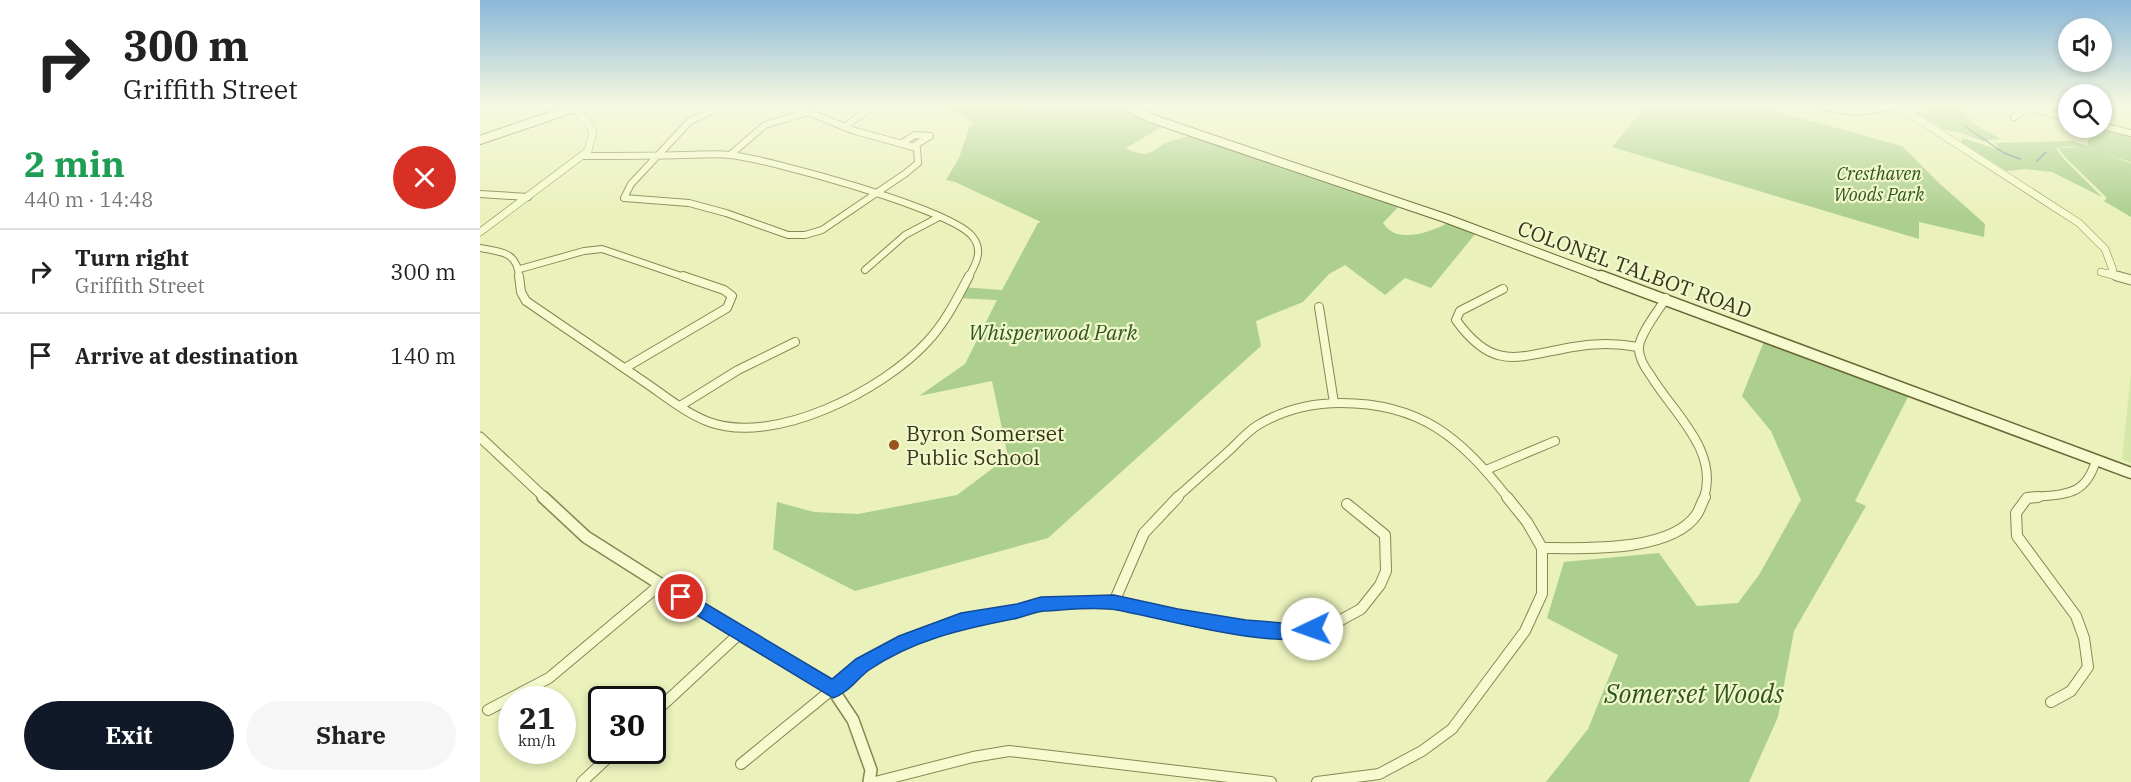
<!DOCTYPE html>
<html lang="en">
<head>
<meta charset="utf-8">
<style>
  body { margin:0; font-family:"IBM Plex Serif",serif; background:#f6f6f6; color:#222; height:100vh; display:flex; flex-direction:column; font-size:22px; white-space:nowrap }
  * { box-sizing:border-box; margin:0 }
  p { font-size:20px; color:#767676 }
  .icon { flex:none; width:33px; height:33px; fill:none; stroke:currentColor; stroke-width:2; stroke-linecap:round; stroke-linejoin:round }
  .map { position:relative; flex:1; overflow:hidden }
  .details { display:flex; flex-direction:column; background:#fff; width:480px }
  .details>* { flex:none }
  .hud { background:#fff; color:#222; overflow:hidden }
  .fabs { position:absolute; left:1578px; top:18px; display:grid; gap:12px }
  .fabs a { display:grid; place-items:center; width:54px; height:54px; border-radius:50%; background:#fff; box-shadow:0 3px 9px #0003; font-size:30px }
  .speed { position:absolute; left:18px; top:686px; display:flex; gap:12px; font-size:30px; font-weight:700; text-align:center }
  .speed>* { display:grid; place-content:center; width:78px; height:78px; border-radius:50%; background:#fff; box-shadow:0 3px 9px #0003; line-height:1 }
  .speed small { font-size:15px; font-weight:400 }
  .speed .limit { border:3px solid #111; border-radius:9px; background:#fff; color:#111 }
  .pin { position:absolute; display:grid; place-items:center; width:51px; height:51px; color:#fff; margin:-26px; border:3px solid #fff; border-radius:50%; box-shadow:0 2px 6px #0007 }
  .me { position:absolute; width:66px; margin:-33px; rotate:267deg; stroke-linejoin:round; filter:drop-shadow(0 0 4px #0008) }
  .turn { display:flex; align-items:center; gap:21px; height:126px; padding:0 24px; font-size:27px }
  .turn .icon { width:78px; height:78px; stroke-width:2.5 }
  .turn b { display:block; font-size:42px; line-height:51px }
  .round { display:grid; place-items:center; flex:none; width:63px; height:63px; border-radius:32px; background:#f6f6f6 }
  .overview { display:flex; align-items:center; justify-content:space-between; height:102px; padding:0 24px }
  h1 { font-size:36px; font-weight:800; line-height:45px; color:#1e9e55 }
  .primary-button { display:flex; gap:12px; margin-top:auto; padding:12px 24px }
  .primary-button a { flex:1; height:69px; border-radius:36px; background:#111827; color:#fff; font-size:24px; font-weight:800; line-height:69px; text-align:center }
  .primary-button a+a { background:#f6f6f6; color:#222 }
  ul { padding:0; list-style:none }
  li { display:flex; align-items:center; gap:18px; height:84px; padding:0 24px; border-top:2px solid #e0e0e0 }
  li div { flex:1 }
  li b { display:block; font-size:22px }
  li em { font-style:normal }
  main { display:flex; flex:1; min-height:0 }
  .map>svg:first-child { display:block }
</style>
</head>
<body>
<main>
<section class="details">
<div class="hud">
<div class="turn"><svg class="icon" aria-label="right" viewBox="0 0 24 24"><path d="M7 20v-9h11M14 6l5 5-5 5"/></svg><div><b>300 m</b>Griffith Street</div></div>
</div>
<div class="overview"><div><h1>2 min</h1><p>440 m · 14:48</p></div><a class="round" style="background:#d93025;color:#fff"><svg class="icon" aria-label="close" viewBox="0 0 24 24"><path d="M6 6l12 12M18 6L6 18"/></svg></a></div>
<ul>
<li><svg class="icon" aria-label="right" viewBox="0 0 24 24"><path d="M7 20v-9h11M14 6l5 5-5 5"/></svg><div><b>Turn right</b><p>Griffith Street</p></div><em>300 m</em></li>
<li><svg class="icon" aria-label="arrive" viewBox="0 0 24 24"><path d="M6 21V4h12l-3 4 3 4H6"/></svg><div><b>Arrive at destination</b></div><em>140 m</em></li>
</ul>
<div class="primary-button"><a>Exit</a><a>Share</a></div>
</section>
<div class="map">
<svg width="1651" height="782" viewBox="0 0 1651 782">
  <rect width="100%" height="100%" fill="#eaf1bb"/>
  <path fill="#d6e7a8" d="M1651 374V463L1642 459Z"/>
  <path fill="#accf8e" d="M463 106H635L649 114 683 126 646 148C668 159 668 153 686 143 694 139 702 139 710 135L919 206 903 223C917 245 950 232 968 223L996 233 951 288 925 278 905 295 865 265 849 274 823 302 776 321 781 346 568 538 375 591 293 549 297 502 334 512 378 514 477 495 528 457 512 381 439 396 485 364 517 300 477 298 482 287 522 290 558 223 561 222 475 182 466 180 479 158 490 125 495 123Z
    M1166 106H1292L1302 113 1422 146 1459 183 1505 224 1504 237 1439 222V239L1132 147Z
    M1455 106H1481V109L1494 124 1521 139 1503 141 1478 132 1465 130 1435 112 1458 109Z
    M1602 128H1613L1651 137V162L1623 154 1651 163V217L1624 201 1627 198 1586 158 1578 148 1601 147 1592 146 1576 148 1583 158 1622 197 1572 172 1546 169 1527 171 1481 142 1483 138 1516 149 1519 148 1515 143 1593 141 1607 146 1609 138Z
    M1285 339 1429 395 1375 501 1386 506 1314 631 1298 717 1269 782H1066L1108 729 1138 655 1067 618 1084 562 1179 553 1217 606 1258 603 1279 575 1321 500 1291 431 1262 396Z"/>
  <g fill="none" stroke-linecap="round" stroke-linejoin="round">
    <path stroke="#67878f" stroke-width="1.5" d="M1486 127 1524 153 1540 159
      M1557 161 1566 152"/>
    <defs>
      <path id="minor-far2" d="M243 106 210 121 151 184 144 198 209 203 246 213 308 235H325L342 230 426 173 438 163 437 148 375 131 328 112 285 125 250 155
        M1340 106 1375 112 1419 106
        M1543 106 1588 118
        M1534 117 1548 107
        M1622 126 1651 133
        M364 127 393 106
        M422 143 435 135 450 136 432 147
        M103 156C137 156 170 156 204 155 219 155 235 153 250 155 289 159 470 209 492 236 504 250 496 264 488 278
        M0 194 48 197
        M0 248C22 252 38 252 39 278
        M40 269 104 251 122 249 207 278
        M385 270 425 235 459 217"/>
      <path id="minor-far1" d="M39 276 41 292 46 301C85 328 124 354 163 381 184 395 205 413 229 422 295 446 403 390 447 342 465 323 477 299 489 276
        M1023 289 980 311 976 320C1014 373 1039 356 1093 347 1115 343 1136 343 1158 347
        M1186 298C1179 310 1160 333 1159 347 1158 357 1165 368 1171 376 1194 414 1239 450 1224 498
        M839 307 854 403
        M145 368 247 308 252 296 244 290 203 276
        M200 406 258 370 315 342
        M1006 470 1075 441
        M696 498C714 482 733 465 751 449 759 441 768 431 778 425 803 410 832 403 861 403 941 403 981 438 1028 498
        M1547 498C1580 493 1605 500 1616 460"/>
      <path id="minor" d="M1558 497 1547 498 1536 513 1537 536 1596 616 1604 638 1608 667 1591 691 1571 702
        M1062 548C1103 548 1191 553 1217 514 1220 509 1222 502 1225 497
        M634 602 664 533 698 497
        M8 710 69 678 181 584
        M172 715 259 634
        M261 764 382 665 425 641 481 621 537 611 561 604 634 602 698 617 766 627 815 632 850 626 881 609 900 585 906 571 905 535 867 504
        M102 782 136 750
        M395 782 493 757 529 751 791 782
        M837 782 899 774 942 751 972 729 1045 631 1062 594V548L1047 522 1027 497"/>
      <path id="tertiary-far2" d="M1418 106 1599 223 1625 249 1633 270 1629 274
        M0 232 108 151 113 132 108 123 94 108
        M1621 272 1642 278"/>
      <path id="tertiary-far1" d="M1637 276 1651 280
        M0 437 65 498"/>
      <path id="tertiary" d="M63 497 106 537 259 634 353 690 373 720 391 770 389 782"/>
      <path id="secondary-far1" d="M645 106 673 119 965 218 1125 278
        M0 140 100 106"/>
      <path id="secondary" d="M1121 276 1651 473"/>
    </defs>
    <use href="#minor-far2" stroke="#888654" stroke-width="8"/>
    <use href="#minor-far1" stroke="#888654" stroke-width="10"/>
    <use href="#minor" stroke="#888654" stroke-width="12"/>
    <use href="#tertiary-far2" stroke="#888654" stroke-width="8"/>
    <use href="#tertiary-far1" stroke="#888654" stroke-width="11"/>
    <use href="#tertiary" stroke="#888654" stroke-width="14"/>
    <use href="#secondary-far1" stroke="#6a6637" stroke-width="10"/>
    <use href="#secondary" stroke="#6a6637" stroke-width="13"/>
    <use href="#minor-far2" stroke="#f5fbce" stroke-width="6"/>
    <use href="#minor-far1" stroke="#f5fbce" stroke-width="8"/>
    <use href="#minor" stroke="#f5fbce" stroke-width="10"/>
    <use href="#tertiary-far2" stroke="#f5fbce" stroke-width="7"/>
    <use href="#tertiary-far1" stroke="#f5fbce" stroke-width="9"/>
    <use href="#tertiary" stroke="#f5fbce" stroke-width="11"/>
    <use href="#secondary-far1" stroke="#f5fbce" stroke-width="8"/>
    <use href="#secondary" stroke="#f5fbce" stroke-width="10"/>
  </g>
  <linearGradient id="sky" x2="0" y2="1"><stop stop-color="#8bb7d8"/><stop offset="0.49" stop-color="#f6f9e0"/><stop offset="1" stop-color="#f6f9e0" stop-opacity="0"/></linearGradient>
  <rect width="1651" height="215" fill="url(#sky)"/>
  <path fill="#1a73e8" stroke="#114b97" stroke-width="1.5" d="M201 589 352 679 376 659 419 636 481 613 537 604 561 597 634 595 698 609 766 620 815 624 832 621 839 624 841 629 839 635C794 651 686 619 637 610 617 606 585 610 564 611 554 612 544 617 533 619 482 629 433 640 389 670 377 679 368 693 353 698L195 602 192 597 195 592Z"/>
  <circle fill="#9b5420" stroke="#f1f8cb" stroke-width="2" cx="414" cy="445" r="6"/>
  <g text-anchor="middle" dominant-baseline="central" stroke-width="4.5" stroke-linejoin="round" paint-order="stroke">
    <g font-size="18" font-style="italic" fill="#30541f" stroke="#f1f8cb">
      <text x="1399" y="173">Cresthaven<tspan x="1399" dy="21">Woods Park</tspan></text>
    </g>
    <g font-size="21" fill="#36341a" stroke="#f1f8cb">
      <text transform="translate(1155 269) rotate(20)">COLONEL TALBOT ROAD</text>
    </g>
    <g font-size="21" font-style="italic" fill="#30541f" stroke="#f1f8cb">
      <text x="573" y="332">Whisperwood Park</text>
    </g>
    <g font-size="21" fill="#36341a" stroke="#f1f8cb" text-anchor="start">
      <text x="426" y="433">Byron Somerset<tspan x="426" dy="24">Public School</tspan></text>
    </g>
    <g font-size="26" font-style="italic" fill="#30541f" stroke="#f1f8cb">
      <text x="1214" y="693">Somerset Woods</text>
    </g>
  </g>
</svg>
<div class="fabs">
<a><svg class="icon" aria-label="sound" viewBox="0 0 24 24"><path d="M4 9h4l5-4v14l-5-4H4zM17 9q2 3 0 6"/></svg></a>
<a><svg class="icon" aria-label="search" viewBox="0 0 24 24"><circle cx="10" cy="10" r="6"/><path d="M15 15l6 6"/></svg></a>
</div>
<div class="speed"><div>21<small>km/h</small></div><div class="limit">30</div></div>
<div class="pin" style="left:201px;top:597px;background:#d93025"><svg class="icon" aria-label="arrive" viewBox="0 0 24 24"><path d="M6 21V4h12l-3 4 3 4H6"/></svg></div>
<svg class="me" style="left:832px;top:629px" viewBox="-20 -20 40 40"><circle r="19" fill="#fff"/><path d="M0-13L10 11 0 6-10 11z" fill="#1a73e8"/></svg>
</div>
</main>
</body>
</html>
